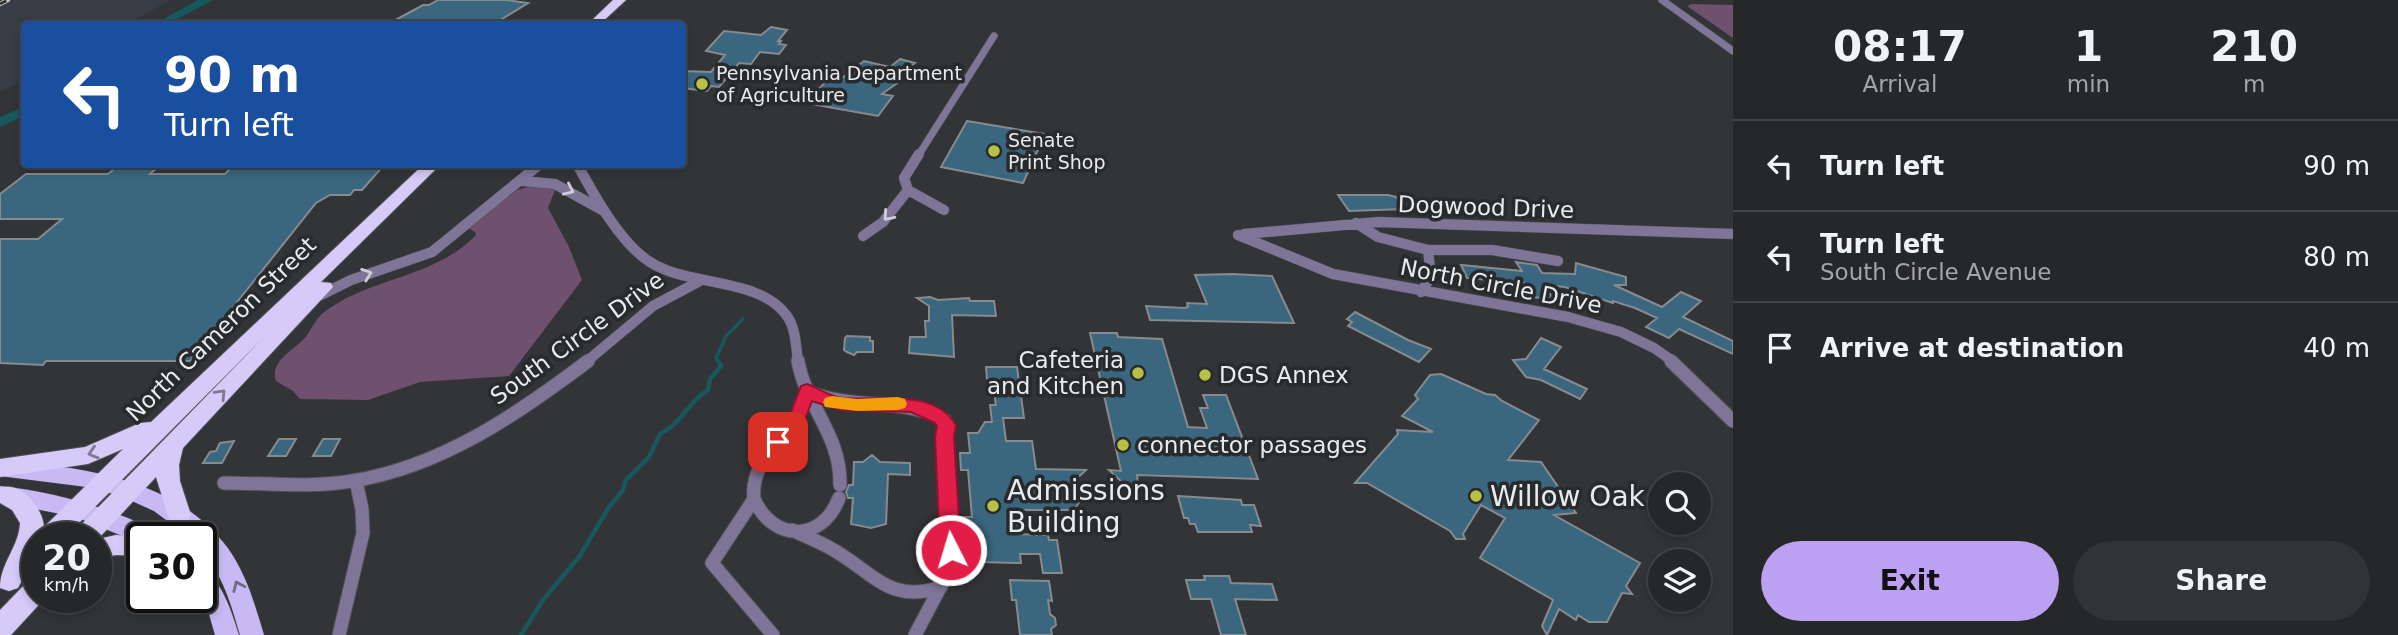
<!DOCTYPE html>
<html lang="en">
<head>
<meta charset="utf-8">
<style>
  body { margin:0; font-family:"DejaVu Sans",sans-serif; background:#323335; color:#f1f3f6; height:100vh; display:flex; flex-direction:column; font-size:26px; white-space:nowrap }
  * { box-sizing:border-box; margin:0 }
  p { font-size:23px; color:#a4a5a8 }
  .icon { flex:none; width:38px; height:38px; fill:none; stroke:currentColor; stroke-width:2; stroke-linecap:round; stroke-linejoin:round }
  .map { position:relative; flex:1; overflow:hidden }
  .sheet { display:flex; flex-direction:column; background:#262729; width:665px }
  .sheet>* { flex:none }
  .guide { position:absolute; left:21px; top:21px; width:665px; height:147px; border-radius:7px; box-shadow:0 4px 10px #0003,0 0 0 2px #424446; background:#1a4fa0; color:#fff; overflow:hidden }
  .tools { position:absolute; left:1648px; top:472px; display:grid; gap:14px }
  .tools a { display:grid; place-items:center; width:63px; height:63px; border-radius:50%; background:#262729; box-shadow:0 4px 10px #0003,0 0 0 2px #424446; font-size:35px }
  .speed { position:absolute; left:21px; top:522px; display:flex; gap:14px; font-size:35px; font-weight:700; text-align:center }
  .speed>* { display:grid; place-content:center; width:91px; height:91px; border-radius:50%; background:#262729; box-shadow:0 4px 10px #0003,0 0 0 2px #424446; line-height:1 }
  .speed small { font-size:18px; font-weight:400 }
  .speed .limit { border:4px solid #111; border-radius:10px; background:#fff; color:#111 }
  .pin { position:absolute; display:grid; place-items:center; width:60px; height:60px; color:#fff; margin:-30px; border-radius:14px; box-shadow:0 4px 10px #0006 }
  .me { position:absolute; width:77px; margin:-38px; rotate:355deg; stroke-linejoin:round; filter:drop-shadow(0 0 5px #0008) }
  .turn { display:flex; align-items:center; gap:24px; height:147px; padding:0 28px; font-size:32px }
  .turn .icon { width:91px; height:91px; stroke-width:2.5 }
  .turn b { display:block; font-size:49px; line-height:60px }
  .eta { display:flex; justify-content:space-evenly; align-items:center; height:119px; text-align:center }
  .eta b { font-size:42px; font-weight:800; line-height:49px }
  .action { display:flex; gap:14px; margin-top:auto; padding:14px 28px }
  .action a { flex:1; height:80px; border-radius:42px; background:#bca0f2; color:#111; font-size:28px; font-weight:800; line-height:80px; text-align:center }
  .action a+a { background:#323335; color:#f1f3f6 }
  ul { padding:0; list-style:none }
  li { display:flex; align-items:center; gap:21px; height:91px; padding:0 28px; border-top:2px solid #424446 }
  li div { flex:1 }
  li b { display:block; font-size:26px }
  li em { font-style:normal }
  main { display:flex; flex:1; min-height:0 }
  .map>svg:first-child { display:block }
</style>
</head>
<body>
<main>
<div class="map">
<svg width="1733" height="635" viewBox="0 0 1733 635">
  <rect width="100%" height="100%" fill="#323437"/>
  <path fill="#383c45" d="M14 0H171L126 24H24V79L0 92V7Z"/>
  <path fill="#6f506e" d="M1692 4 1733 5V38L1687 6Z
    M536 185 555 190 548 208 569 247 582 280 509 376 420 382 368 400 300 399 293 391 276 381C269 362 293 350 304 339 311 331 314 321 323 313 369 277 433 279 475 236L476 233 469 228 517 190Z"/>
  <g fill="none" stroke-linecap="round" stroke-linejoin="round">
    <path stroke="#17585e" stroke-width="3.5" d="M719 362 716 358 726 336 743 319"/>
    <path stroke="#17585e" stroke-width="4.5" d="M521 635 543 600 579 557 609 507 623 490 626 480 649 457 660 434C680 425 689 401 708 390L710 379 721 366 718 361"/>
    <path fill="#17585e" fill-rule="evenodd" d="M198 0H213L168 24H154Z
      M24 107V116L0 127V117Z"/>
  </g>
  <path fill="#3a667f" stroke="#878b8d" stroke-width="2" d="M438 0H506L528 3 494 24H388L423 5H429Z
    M771 27 787 30 778 41H781L779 44 786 45 779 54 760 52 751 64 739 63 719 87 711 86 707 91 682 88V71L711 72 725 55 706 51 724 31 761 35Z
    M900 59 915 63 910 67 917 69 882 94 893 96 878 116 806 103 827 80 837 82 864 61 890 67Z
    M967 121 1045 134 1023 183 941 167Z
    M235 164H385L362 190H354L350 195H330L316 203 190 361H46L43 365 0 363V239H38L62 219H0V194L26 174H108L119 165H160L150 174H225Z
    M1338 195H1388L1396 197 1404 209 1349 211Z
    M1516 262 1537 265 1542 273 1575 274 1576 263 1626 277V285H1614L1662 307 1681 292 1701 301 1683 317 1733 341V354L1679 329 1669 338 1646 327 1657 318 1635 308 1613 301V303L1565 287 1545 285 1553 299 1532 297 1524 283 1467 278 1461 265 1522 271Z
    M1232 274 1272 276 1294 323 1150 320 1146 306 1184 308 1188 307 1187 303 1207 304 1195 275Z
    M930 297 938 300 969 298 970 301H994L996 316 952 315 954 357 909 353 910 337H926L925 321H929V306L917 298Z
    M1355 312 1408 340 1431 349 1419 362 1348 326 1352 322 1347 319Z
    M1090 333H1117L1118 337 1162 339 1188 427 1207 428 1200 408H1208L1203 395H1226L1258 479 1137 475 1138 484H1124L1109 470 1121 471Z
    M847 336 870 337V341H873V352H857L854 355 847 352 844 350 845 338Z
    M1541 338 1561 347 1544 369 1587 389 1580 399 1541 380 1526 377 1513 360 1526 359Z
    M986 367H1017L1024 418H1003L1006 441H1032L1036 469 1086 470 1073 482 1080 491 1081 499 1073 512 1070 510H1015L1018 534 1048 535 1049 540H1057L1062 573H1043L1040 554H1020L1021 563 978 562 976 537H966L964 517H972L968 470H961L960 453H970L968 433H978L985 422H992L990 405H996L992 379H987Z
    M1441 374 1486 394 1495 395 1502 401 1539 420 1508 460 1541 462 1576 513 1554 515 1640 563 1626 586 1632 594 1622 593 1607 622H1589L1578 615 1576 620 1559 609 1547 635 1542 626 1553 600 1480 558 1505 518 1481 505 1463 534 1465 539H1456L1450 531 1367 483H1355L1398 434 1397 430 1433 432 1402 416 1418 399 1415 395 1430 375Z
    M279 439H296L286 456H268Z
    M323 439H340L331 456H313Z
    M234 441 222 463H203L210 452 216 451 220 443Z
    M872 455 880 462 910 463V475L888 474 886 524 871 528 851 524 853 498H848L846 492 849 485H853L854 462H863Z
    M1178 496 1241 500 1242 505H1254L1261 526 1250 525 1252 532H1198L1195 524H1190L1188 518H1184Z
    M1204 576H1229L1231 583 1272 584 1277 600 1235 599 1246 635H1221L1211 599H1191L1186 580H1205Z
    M1010 580 1049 581 1052 601 1048 600 1050 614 1055 618 1056 625 1051 629 1052 635H1020L1016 600H1012Z"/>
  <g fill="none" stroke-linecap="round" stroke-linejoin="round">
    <defs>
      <path id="minor-far2" d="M1662 0 1733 51
        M918 156 994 36"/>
      <path id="minor-far1" d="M919 154 904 178 908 190 944 210
        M577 164C594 195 620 243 650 262 688 287 760 277 787 316 796 328 796 348 798 362
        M523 181 555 184 604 211
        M1356 223 1378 237 1428 250H1492L1558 261
        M1244 234 1378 222 1733 234
        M1238 235 1333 274 1568 317 1621 332 1654 348 1674 362
        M863 236 883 222 908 190
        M1421 292 1431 277 1428 250
        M321 295 351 280 432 252 540 164
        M586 362 653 306 698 282"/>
      <path id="minor" d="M798 361C806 407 841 434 840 485
        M1671 361 1733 421
        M809 392C854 410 902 397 945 420L951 567 915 635
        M224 483C266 483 310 488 352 481 441 467 518 414 588 361
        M754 499C773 542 822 543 839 498
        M792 530C807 537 823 543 837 552 875 575 892 604 941 587
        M339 635 363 533 362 509 356 481
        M773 635 712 563 754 499C750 464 779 444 797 417 802 409 804 399 807 390"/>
      <path id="primary" d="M0 460C80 467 175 478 227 547 246 573 255 605 264 635H240C231 604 223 575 201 550V537H189L154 511 121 496 87 487 0 476Z
        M0 486C55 492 107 507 157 531L160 537H142V544L76 517 0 502Z
        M201 569C221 576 233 616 239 635H215L209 614 199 597H201Z"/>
      <path id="trunk" d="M613 0H626L600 24H588Z
        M424 164H441L321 282 331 283 333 287 183 448 179 465 180 481 191 515 188 522 179 525 170 522 156 477 98 539 116 535 146 537H142V556L116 555 96 560V537H73L76 530 267 334 65 537H37V552L18 588 9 591 0 588C0 563 19 547 20 523L12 510 0 503V488C21 481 43 508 44 527L123 449 88 464 0 477V459L85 447 140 423 151 422Z
        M37 578V597H46L11 635H0V610L28 581Z"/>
    </defs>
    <use href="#minor-far2" stroke="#4f5154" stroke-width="8"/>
    <use href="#minor-far1" stroke="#4f5154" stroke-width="11"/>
    <use href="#minor" stroke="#4f5154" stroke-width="15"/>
    <use href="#primary" stroke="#4f5154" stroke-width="1"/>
    <use href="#trunk" stroke="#4f5154" stroke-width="2"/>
    <use href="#minor-far2" stroke="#7f7599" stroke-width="7"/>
    <use href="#minor-far1" stroke="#7f7599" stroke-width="10"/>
    <use href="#minor" stroke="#7f7599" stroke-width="13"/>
    <use href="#primary" fill="#c8b9f4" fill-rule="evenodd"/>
    <use href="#trunk" fill="#d5caf8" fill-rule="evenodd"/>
    <defs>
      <path id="rail" d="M0 4 8 0"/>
    </defs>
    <use href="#rail" stroke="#bdbfc1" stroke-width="4.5"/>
    <use href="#rail" stroke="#282a2c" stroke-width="2.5" stroke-dasharray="7" stroke-linecap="butt"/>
  </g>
  <defs><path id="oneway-chevron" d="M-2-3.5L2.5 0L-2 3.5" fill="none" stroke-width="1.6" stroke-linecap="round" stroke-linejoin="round" transform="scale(1.75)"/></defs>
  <g stroke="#cfced8">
    <use href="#oneway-chevron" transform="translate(569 190) rotate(25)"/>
    <use href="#oneway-chevron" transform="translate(888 216) rotate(131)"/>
    <use href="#oneway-chevron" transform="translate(367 274) rotate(-20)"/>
  </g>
  <g stroke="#7e7a92">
    <use href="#oneway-chevron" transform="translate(221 394) rotate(-47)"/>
    <use href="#oneway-chevron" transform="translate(93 453) rotate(163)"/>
  </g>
  <use stroke="#706a86" href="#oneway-chevron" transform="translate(238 586) rotate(-114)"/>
  <path fill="#e11d48" stroke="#92132f" stroke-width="2" d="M807 384C819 388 829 397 843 398 878 401 934 388 956 425L954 437 961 550 958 556 951 558 943 556 940 550 935 437 937 426 935 423 911 412 840 410 812 401 805 419 785 447H772L769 442 791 412 801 386Z"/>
  <path fill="#f59e0b" d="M832 396 857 399 898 397 905 399 907 404 905 408 898 410 857 411 825 407 823 402 825 398Z"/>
  <g fill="#b9c046" stroke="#282a2c" stroke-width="2.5">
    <circle cx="702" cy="84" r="7"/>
    <circle cx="994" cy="151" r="7"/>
    <circle cx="1138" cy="373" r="7"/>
    <circle cx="1205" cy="375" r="7"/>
    <circle cx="1123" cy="445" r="7"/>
    <circle cx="1476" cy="496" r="7"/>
    <circle cx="993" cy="506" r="7"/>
  </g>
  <g text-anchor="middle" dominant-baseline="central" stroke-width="7" stroke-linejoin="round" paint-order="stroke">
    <g font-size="19" fill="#eaebed" stroke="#282a2c" text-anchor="start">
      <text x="716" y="73">Pennsylvania Department<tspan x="716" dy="22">of Agriculture</tspan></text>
      <text x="1008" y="140">Senate<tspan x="1008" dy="22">Print Shop</tspan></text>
    </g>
    <g font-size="23" fill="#eaebed" stroke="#282a2c">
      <text transform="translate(1486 207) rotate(2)">Dogwood Drive</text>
      <text transform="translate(1501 286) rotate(11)">North Circle Drive</text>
      <text transform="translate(221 329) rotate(-44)">North Cameron Street</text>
      <text transform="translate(577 338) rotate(-36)">South Circle Drive</text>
    </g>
    <g font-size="23" fill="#eaebed" stroke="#282a2c" text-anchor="start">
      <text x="1124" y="360" text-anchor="end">Cafeteria<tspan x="1124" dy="26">and Kitchen</tspan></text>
      <text x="1219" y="375">DGS Annex</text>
      <text x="1137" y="445">connector passages</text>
    </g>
    <g font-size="28" fill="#eaebed" stroke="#282a2c" text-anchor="start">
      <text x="1007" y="490">Admissions<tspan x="1007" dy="32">Building</tspan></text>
      <text x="1490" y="496">Willow Oak</text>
    </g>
  </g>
</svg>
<div class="tools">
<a><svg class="icon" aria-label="search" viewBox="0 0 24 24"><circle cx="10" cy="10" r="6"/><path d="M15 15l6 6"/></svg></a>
<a><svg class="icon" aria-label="layers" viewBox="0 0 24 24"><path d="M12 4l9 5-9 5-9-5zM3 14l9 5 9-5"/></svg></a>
</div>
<div class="speed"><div>20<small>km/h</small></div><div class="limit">30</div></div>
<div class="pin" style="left:778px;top:442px;background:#d93025"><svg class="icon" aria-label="arrive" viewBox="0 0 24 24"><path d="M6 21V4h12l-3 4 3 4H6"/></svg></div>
<svg class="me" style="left:951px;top:550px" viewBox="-20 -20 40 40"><circle r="17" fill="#e11d48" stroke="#fff" stroke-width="3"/><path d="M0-11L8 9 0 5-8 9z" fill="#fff"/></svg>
<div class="guide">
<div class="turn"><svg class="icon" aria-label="left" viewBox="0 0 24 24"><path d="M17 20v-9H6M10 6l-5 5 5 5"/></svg><div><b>90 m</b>Turn left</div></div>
</div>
</div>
<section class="sheet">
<div class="eta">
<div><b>08:17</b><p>Arrival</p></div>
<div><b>1</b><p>min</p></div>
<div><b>210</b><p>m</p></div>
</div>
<ul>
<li><svg class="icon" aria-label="left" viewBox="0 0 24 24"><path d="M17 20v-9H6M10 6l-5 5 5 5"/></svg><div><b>Turn left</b></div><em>90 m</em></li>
<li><svg class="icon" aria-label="left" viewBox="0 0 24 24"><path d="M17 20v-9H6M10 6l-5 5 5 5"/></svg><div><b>Turn left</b><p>South Circle Avenue</p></div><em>80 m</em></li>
<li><svg class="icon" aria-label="arrive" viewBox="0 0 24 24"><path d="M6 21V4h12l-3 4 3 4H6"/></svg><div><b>Arrive at destination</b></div><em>40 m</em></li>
</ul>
<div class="action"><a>Exit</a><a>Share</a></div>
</section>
</main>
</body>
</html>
